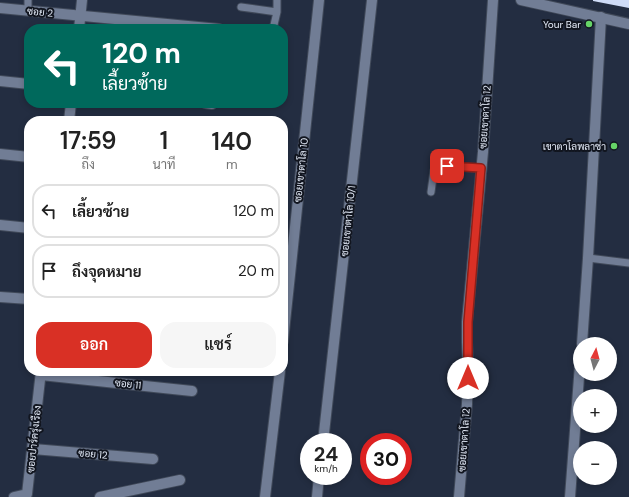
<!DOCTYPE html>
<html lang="th">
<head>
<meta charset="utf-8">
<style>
  body { margin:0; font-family:"DM Sans",Sarabun,sans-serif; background:#f6f6f6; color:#222; height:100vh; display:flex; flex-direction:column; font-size:15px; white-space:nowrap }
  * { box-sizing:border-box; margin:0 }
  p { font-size:13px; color:#767676 }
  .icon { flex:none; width:22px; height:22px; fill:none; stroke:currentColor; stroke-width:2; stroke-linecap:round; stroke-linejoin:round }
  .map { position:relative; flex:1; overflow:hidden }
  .drawer { position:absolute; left:24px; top:116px; width:264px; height:260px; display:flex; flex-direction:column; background:#fff; border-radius:16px; box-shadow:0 2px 6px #0003 }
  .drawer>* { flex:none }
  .banner { position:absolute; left:24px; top:24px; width:264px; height:84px; border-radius:16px; box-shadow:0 2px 6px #0003; background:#00695c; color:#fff; overflow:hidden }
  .needle { width:26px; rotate:6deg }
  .fabs { position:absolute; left:573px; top:337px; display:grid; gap:8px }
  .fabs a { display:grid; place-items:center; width:44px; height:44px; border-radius:50%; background:#fff; box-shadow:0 2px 6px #0003; font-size:20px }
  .speed { position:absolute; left:300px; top:433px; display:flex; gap:8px; font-size:20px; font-weight:700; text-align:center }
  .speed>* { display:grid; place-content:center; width:52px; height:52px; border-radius:50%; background:#fff; box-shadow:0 2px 6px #0003; line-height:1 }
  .speed small { font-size:10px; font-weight:400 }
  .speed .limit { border:6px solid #d22; background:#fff; color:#111 }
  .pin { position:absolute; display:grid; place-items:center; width:34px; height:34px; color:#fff; margin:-17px; border-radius:8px; box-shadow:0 2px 6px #0006 }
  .me { position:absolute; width:44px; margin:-22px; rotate:0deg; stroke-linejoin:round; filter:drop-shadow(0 0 3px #0008) }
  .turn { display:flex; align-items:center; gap:14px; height:84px; padding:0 12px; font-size:18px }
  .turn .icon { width:52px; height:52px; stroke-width:2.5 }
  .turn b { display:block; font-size:28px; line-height:34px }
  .eta { display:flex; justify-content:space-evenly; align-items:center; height:68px; text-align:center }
  .eta b { font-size:24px; font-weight:600; line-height:28px }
  .cta { display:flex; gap:8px; margin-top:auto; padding:8px 12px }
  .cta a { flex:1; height:46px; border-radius:16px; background:#d93025; color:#fff; font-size:16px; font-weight:600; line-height:46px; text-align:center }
  .cta a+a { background:#f6f6f6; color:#222 }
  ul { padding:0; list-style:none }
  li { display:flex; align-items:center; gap:12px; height:54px; margin:0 8px 6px; padding:0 4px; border:2px solid #e0e0e0; border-radius:16px }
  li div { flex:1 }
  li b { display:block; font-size:15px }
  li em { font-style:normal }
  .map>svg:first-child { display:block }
</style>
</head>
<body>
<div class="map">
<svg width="629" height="497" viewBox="0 0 629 497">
  <rect width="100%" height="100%" fill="#232d41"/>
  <path fill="#cfdcf7" d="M593 0H629V8L593 1Z"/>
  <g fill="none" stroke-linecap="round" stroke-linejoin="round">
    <defs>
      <path id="service" d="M241 7 277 12
        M28 11V0
        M273 29 277 12V0
        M431 192 434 170 438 167 481 168
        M588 258 629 263"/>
      <path id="minor" d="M0 8 219 29
        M79 29 82 0
        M0 81 29 84
        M205 103 212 104
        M69 121 71 103
        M0 154 29 157
        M0 225 29 228
        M0 297 29 299
        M283 341 319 0
        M582 344 588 258 601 17
        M41 375 192 391
        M323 442 372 0
        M33 449 153 459
        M14 497 27 494 41 371
        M100 497 180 480
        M265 497 280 371
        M317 497 319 476
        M459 497 467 404 468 365 467 342V322L483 152 493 0
        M570 497 580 364"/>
      <path id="tertiary" d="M521 0 629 24"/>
    </defs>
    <use href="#service" stroke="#404959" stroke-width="9"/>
    <use href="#minor" stroke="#404959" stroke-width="12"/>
    <use href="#tertiary" stroke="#404959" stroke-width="12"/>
    <use href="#service" stroke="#717d95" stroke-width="7"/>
    <use href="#minor" stroke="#717d95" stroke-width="10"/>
    <use href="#tertiary" stroke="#717d95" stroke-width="10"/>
  </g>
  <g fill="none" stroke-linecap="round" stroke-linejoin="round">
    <defs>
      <path id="route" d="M447 166 481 168 468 322V378"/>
    </defs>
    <use href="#route" stroke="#8d1f18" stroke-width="10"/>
    <use href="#route" stroke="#d93025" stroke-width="7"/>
  </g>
  <g fill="#66d467" stroke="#11151f" stroke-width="1.5">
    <circle cx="589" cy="24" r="4"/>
    <circle cx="614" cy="146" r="4"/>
  </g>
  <g text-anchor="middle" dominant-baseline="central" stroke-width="4" stroke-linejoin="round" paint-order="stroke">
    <g font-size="10" fill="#e5ecf9" stroke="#11151f">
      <text transform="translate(40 12) rotate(5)">ซอย 2</text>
      <text transform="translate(485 117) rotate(-86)">ซอยเขาตาโล 12</text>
      <text transform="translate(301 170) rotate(-84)">ซอยเขาตาโล 10</text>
      <text transform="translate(348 221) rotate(-84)">ซอยเขาตาโล 10/1</text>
      <text transform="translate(128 384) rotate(6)">ซอย 11</text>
      <text transform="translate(34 439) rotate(-84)">ซอยปาร์ครุ่งเรือง</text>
      <text transform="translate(464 440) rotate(-86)">ซอยเขาตาโล 12</text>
      <text transform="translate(93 454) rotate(5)">ซอย 12</text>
    </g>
    <g font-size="10" fill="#e5ecf9" stroke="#11151f" text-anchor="end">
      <text x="581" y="24">Your Bar</text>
      <text x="606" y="146">เขาตาโลพลาซ่า</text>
    </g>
  </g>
</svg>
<div class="fabs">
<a><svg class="needle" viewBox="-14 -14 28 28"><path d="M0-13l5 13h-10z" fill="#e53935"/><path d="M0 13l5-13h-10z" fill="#767676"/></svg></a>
<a>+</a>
<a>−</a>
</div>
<div class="speed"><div>24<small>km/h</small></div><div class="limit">30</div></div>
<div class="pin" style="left:447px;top:166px;background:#d93025"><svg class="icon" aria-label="arrive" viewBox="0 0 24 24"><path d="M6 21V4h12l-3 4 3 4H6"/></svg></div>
<svg class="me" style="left:468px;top:378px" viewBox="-20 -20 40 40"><circle r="19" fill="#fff"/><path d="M0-13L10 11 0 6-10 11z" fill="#d93025"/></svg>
<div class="banner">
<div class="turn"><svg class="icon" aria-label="left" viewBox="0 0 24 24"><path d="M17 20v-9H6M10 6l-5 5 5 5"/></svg><div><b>120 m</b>เลี้ยวซ้าย</div></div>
</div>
<section class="drawer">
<div class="eta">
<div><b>17:59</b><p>ถึง</p></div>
<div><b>1</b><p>นาที</p></div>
<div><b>140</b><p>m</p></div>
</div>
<ul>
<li><svg class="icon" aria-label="left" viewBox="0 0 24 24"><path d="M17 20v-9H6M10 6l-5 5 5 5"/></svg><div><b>เลี้ยวซ้าย</b></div><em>120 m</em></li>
<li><svg class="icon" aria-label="arrive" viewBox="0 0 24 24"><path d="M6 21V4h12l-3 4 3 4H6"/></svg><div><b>ถึงจุดหมาย</b></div><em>20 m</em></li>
</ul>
<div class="cta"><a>ออก</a><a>แชร์</a></div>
</section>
</div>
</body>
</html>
